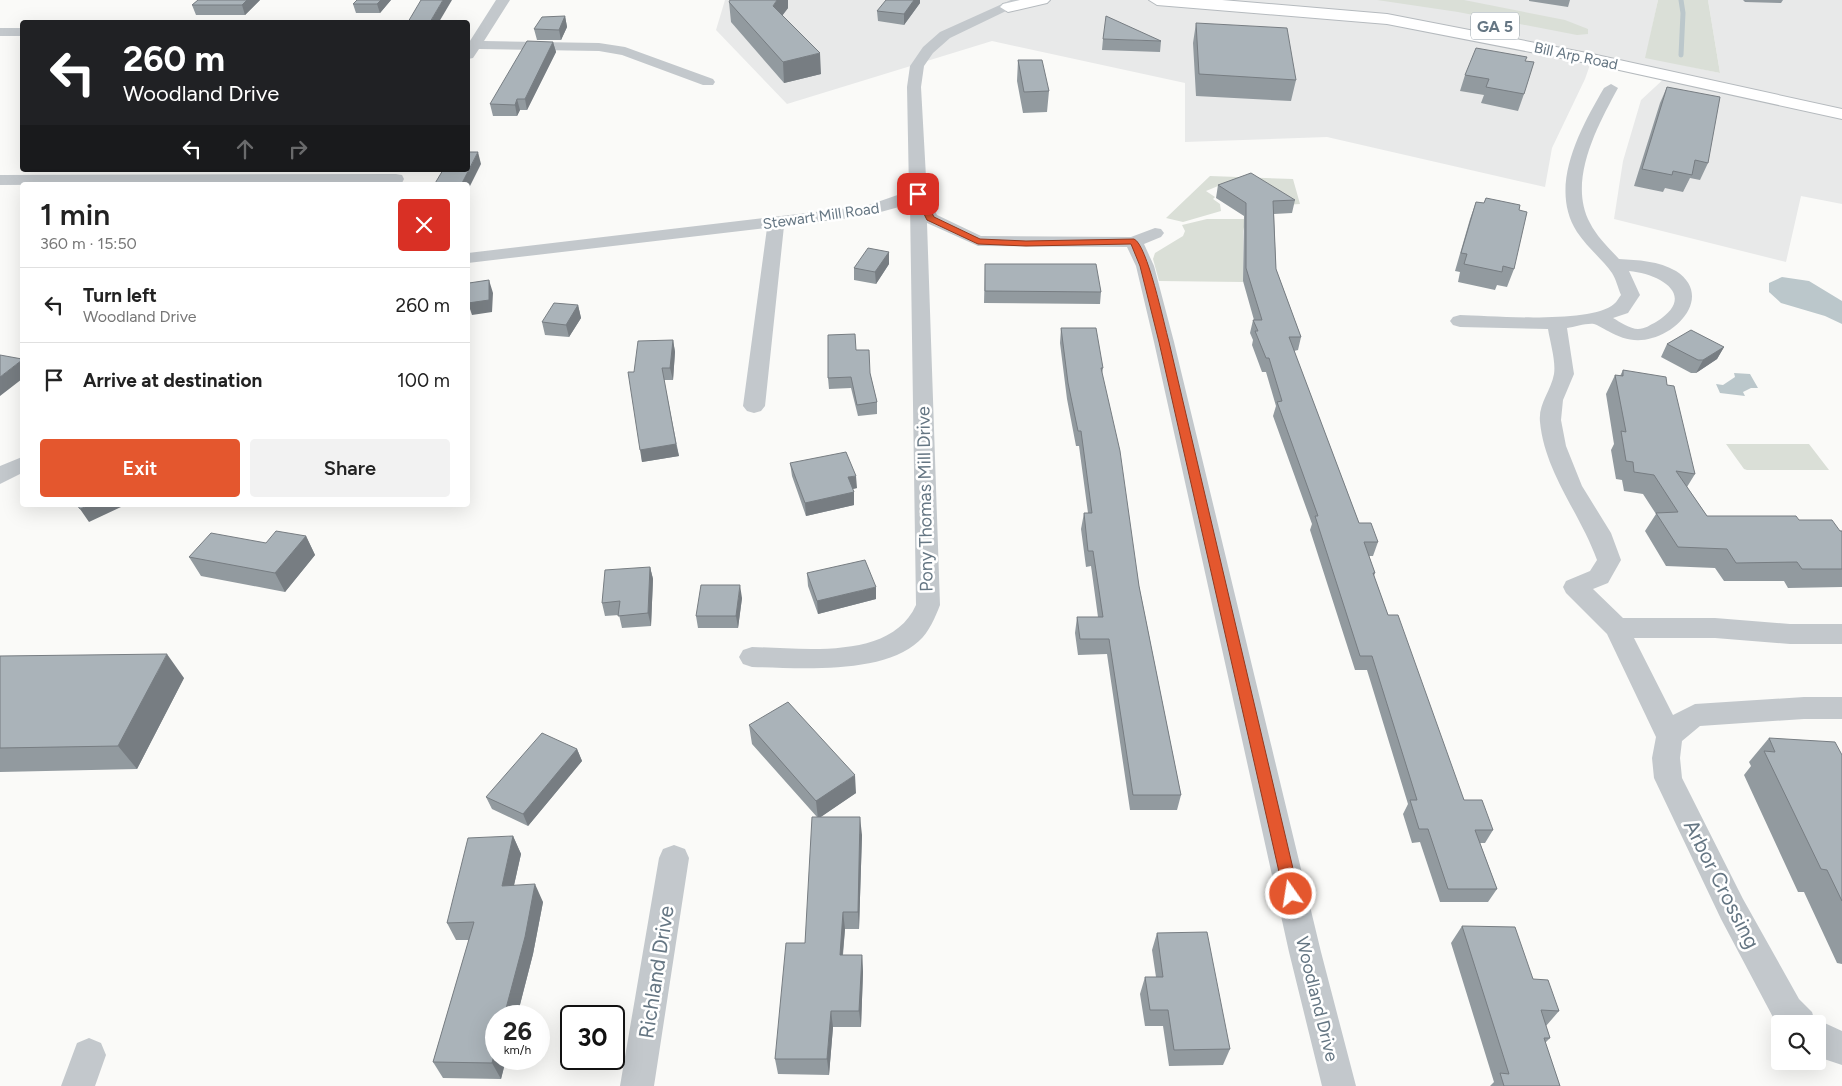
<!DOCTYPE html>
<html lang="en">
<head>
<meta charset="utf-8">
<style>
  body { margin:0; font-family:Figtree,sans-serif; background:#f2f2f2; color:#222; height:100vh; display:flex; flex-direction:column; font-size:19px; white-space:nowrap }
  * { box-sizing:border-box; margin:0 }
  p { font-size:16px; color:#767676 }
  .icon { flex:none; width:28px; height:28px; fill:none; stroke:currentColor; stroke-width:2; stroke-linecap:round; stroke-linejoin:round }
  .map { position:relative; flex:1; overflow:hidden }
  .side { position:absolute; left:20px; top:182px; width:450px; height:325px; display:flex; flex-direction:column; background:#fff; border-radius:5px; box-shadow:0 5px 20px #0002 }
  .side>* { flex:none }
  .banner { position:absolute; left:20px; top:20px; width:450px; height:152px; border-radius:5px; box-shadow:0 5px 20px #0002; background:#202124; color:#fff; overflow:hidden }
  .tools { position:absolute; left:1771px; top:1015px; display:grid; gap:10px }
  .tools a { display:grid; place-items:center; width:55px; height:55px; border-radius:5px; background:#fff; box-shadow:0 5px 20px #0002; font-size:25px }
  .speed { position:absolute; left:485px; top:1005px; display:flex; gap:10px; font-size:25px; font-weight:700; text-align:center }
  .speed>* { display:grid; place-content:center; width:65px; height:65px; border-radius:50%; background:#fff; box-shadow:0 5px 20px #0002; line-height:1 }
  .speed small { font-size:12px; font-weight:400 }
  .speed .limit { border:2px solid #111; border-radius:8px; background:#fff; color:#111 }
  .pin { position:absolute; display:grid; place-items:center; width:42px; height:42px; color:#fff; margin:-21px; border-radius:10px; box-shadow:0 2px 8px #0006 }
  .me { position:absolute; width:55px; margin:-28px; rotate:347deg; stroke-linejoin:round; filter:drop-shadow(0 0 4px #0008) }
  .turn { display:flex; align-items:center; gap:18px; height:105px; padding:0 20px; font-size:22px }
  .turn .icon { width:65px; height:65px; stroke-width:2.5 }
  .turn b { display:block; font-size:35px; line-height:42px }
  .lanes { display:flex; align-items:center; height:48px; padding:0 20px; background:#0003; justify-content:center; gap:25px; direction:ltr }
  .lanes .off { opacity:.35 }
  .round { display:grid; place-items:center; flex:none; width:52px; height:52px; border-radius:5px; background:#f2f2f2 }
  .head { display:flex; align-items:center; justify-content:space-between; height:85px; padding:0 20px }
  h1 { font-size:30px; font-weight:600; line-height:38px }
  .action { display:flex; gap:10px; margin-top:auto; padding:10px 20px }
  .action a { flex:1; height:58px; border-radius:5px; background:#e4572e; color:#fff; font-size:20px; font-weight:600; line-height:58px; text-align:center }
  .action a+a { background:#f2f2f2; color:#222 }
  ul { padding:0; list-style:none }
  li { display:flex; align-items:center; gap:15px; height:75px; padding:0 20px; border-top:1px solid #e0e0e0 }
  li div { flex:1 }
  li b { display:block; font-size:19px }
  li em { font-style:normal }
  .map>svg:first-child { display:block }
</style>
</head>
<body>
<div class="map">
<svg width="1842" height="1086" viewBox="0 0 1842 1086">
  <rect width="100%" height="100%" fill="#fafaf8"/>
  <path fill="#e8e9e9" d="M725 0H1658L1646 57 1720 73 1708 0H1842V204L1801 196 1786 262 1614 219 1623 161 1641 100 1668 75 1592 59 1585 79 1552 148 1545 187 1327 137 1185 142V83L992 41 787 104 716 30Z"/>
  <path fill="#dadfd7" d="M1377 0H1464L1565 20 1588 29V34L1577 35 1458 12Z
    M1658 0H1708L1720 73 1645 58Z
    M1210 176 1293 179 1300 204 1284 205 1223 184 1206 191 1215 197 1213 199 1220 204 1221 211 1183 222 1166 218Z
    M1207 219H1246L1243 231V282L1159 281 1153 259 1155 253 1183 236 1185 231 1182 225Z
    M1726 444H1809L1829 470H1747L1744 469Z"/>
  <path fill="#bbc7cb" d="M1782 277 1809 281 1842 301V324L1825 316 1781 303 1769 292V283Z
    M1734 373 1750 374 1758 388H1751L1743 392 1745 396 1720 393 1716 384 1723 385 1735 377Z"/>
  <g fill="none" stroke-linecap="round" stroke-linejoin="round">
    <path stroke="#bbc7cb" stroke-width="5" d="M1681 0 1683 13 1681 55"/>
    <defs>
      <path id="major" d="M1020 0H1050L1047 3 1008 12 1000 7 1003 4Z
        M1149 0H1222L1387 14 1592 54 1842 109V119L1592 64 1387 24 1157 5Z"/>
    </defs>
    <use href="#major" stroke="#b5babe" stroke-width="2"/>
    <path fill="#c3c8cc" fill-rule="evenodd" d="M496 0H510L484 41 599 43 625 47 713 79 715 82 713 85H703L622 55 599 51 479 49 473 58 468 59V44Z
      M1011 0H1029L950 38 933 53 924 66 921 87 927 195 937 215 981 236 1131 237 1155 228 1161 229 1164 233 1161 237 1144 244 1154 266 1174 342 1321 952 1356 1086H1322L1289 952 1154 342 1136 266 1127 247 978 246 927 223 940 605C935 618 929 632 919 641 883 675 799 668 752 667L743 664 739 657 743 650 752 647C803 648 891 661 916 605L910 204 866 216 784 226 765 406 761 411 754 413 747 411 743 406 767 228 468 263V253L866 206 909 191 907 87 910 66 923 47 940 32Z
      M0 28H22V36H0Z
      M1611 84 1618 88C1598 125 1567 181 1590 223 1597 237 1609 248 1619 259 1638 260 1659 261 1676 271 1711 294 1682 330 1652 338 1636 343 1622 339 1608 331 1604 329 1598 325 1594 324 1586 323 1575 327 1567 328L1574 374 1563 400 1561 420 1566 446 1582 486 1611 533 1621 560 1608 583 1593 589 1623 618H1715L1790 624H1842V644H1790L1715 638H1634L1673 715 1695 704 1804 697H1842V719H1804L1700 726 1682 741 1680 758 1682 778 1743 899 1799 999 1812 1012 1815 1022 1818 1020 1842 1031V1065L1818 1057V1024H1780V1026L1775 1021 1721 919 1654 778 1652 758 1656 737 1607 634 1566 593 1563 587 1566 581 1590 571 1597 560C1580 513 1545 473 1540 422 1538 404 1551 391 1554 374 1556 361 1550 342 1548 329L1460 327 1453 325 1450 321 1453 317 1460 315C1492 316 1591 324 1614 304 1617 302 1619 297 1621 295 1618 288 1616 279 1612 273 1602 259 1587 247 1577 232 1548 187 1580 129 1604 88ZM1629 271C1661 274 1698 296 1656 322 1650 325 1645 329 1638 329 1630 329 1620 322 1613 318L1628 313 1640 295Z
      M396 174 402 175 404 179 402 183 0 185V175Z
      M22 457V473L0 484V466Z
      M674 845 685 849 689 858 654 1086H620L659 858 663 849Z
      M89 1038 101 1043 106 1055 95 1086H61L77 1043Z"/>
    <use href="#major" fill="#fff" fill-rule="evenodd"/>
  </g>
  <path fill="#929a9f" d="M198 0H260L245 15H196L192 5Z
    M391 0 380 13H356L353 4Z
    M920 0V3L904 25 878 21 877 11Z
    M1529 0H1570L1568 7 1529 1Z
    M1743 0H1783L1781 3 1745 2Z
    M729 2 788 8 782 16 821 74 784 83 731 22Z
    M565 16 567 27 561 40H537L534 29Z
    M1196 23 1296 80 1291 101 1196 96 1193 43Z
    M1103 39 1161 41 1160 52 1102 50Z
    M553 42 556 52 527 110H520L517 116H493L490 104Z
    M1018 60 1049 91 1047 112 1023 113 1017 81Z
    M1525 61 1524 94 1518 111 1481 103 1484 95 1460 91 1465 75Z
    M1667 87 1708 163 1700 180 1690 178 1683 192 1665 188 1663 192 1634 186 1660 103Z
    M1218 185 1295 200 1292 213 1274 214 1276 269 1301 337 1298 350 1294 351 1359 523 1378 542 1373 556H1369L1375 573 1374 576 1388 615 1464 800 1493 830 1485 843H1480L1497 889 1488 902H1440L1420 842 1412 843 1403 814 1408 804 1367 670H1355L1310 530 1312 524 1273 416 1276 406 1266 372H1262L1252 345 1253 340 1250 333 1253 320H1254L1243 281 1244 216 1216 198Z
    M1486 198 1519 210 1514 269 1507 287 1497 285 1495 290 1458 282 1460 272 1455 271 1470 219 1476 202 1484 203Z
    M889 252V264L876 284 854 280V268Z
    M985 264 1101 292 1100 304 984 303Z
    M578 305 581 318 569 337 545 335 542 322Z
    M1061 328 1103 368 1102 374 1139 586 1181 795 1177 810H1130L1107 654 1078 655 1075 633 1077 617H1098L1091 566 1086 567 1081 529 1084 513H1088L1079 446H1076L1067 399 1060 343Z
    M673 340 675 352 673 380H664L679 456 642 462 634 372Z
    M1667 344 1724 347 1717 359 1696 373H1691L1661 357Z
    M856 350 870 373 877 402V414L858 416 851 388 829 389 828 378Z
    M1623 370 1667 385 1695 474 1687 487 1707 516 1799 520 1842 531V587L1788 588 1784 581H1724L1715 568 1666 566 1645 531 1656 514 1643 494 1624 491 1622 480 1616 479 1611 450 1614 444 1606 394 1615 375 1620 376Z
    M790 463 857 488 852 489 854 492V505L806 516 792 476Z
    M306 536 315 555 285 592 201 576 189 557Z
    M650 567 653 579 651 626 622 628 619 615 605 616 602 603Z
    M807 573 876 599 818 614 808 586Z
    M742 598 738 628H698L696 616Z
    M0 656 184 678 137 769 0 772Z
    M749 725 856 793 820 817 862 835 859 929H845L843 955H862L863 972 861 1027H833L829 1075 778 1074 775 1059 805 943 817 817 752 744Z
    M1769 738 1842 755V964L1837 963 1804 892H1798L1744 775 1751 766 1749 762Z
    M577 749 582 761 528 826 492 809 486 797Z
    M513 836 521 854 514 885 543 902 533 954 501 1079 443 1078 433 1062 469 940H456L447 923Z
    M1462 926 1533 979 1559 1011 1546 1026 1550 1038 1545 1043 1560 1086H1490L1494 1082 1451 943Z
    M1157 933 1230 1049 1223 1065 1169 1066 1163 1026H1145L1140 994 1145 977H1156L1152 950Z"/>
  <path fill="#777d82" d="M247 0H260L245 15 242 5Z
    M381 0H391L380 13 377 4Z
    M443 0H452L439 22H430Z
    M777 0H788V8L774 26 773 6Z
    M914 0H920V3L904 25V14Z
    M565 16 567 27 561 40 559 30Z
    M553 42 556 52 527 110 525 99Z
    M820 53 821 74 784 83 783 62Z
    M517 99 520 110 517 116 515 105Z
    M478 152 481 164 468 190V185H461Z
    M889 252V264L876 284 875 272Z
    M489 280 493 293 492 312 472 315 468 303Z
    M578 305 581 318 569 337 566 325Z
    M673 340 675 352 673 380 670 368Z
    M1724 347 1717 359 1696 373 1703 360Z
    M22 360V379L0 396V377Z
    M676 444 679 456 642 462 640 450Z
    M856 476 857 488 848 490V477Z
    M854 492V505L806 516 805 503Z
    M90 505H119L121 507 89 522 80 509Z
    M306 536 315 555 285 592 275 573Z
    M650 567 653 579 651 626 648 613Z
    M740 585 742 598 738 628 736 616Z
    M876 587V599L818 614 817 601Z
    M167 654 184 678 137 769 118 746Z
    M577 749 582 761 528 826 523 814Z
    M855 775 856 793 818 819 816 801Z
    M860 817 862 835 859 929 858 912Z
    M513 836 521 854 510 903 502 886Z
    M535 884 543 902 533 954 517 1016H504Z
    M843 912 845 929 841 972 840 955Z
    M862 955 863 972 861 1027 859 1011Z
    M831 1011 833 1027 829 1075 827 1059Z
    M496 1047V1059H506L501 1079 492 1063Z"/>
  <path fill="#aab3b9" stroke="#777d82" d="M198 0H247L242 5H192Z
    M357 0H381L377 4H353Z
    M421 0H443L430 22H408Z
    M730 0H777L773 6 820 53 783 62 729 2Z
    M886 0H914L904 14 877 11Z
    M565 16 559 30 534 29 542 17Z
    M1106 16 1161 41 1103 39Z
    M1196 23 1287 28 1296 80 1199 74Z
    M527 41 553 42 525 99H517L515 105 490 104Z
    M1476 48 1527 57 1525 61 1534 62 1524 94 1486 87 1489 79 1465 75Z
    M1018 60H1042L1049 91 1024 92Z
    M1667 87 1720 97 1708 163 1695 160 1692 175 1673 171 1672 175 1642 169Z
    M468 152H478L461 185H434L443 170H468Z
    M1251 173 1295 200 1273 201 1276 269 1301 337H1289L1359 523H1371L1378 542H1364L1375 573H1373L1388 615H1398L1464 800H1482L1493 830H1475L1497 889H1448L1428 829H1419L1410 800H1417L1372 656H1360L1315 516H1318L1277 402 1282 401 1269 358H1266L1255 331H1258L1253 320H1262L1246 268V203L1218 185Z
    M1486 198 1520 205 1519 210 1527 212 1514 269 1503 266 1502 272 1464 264 1467 254 1461 253 1476 202 1484 203Z
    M868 248 889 252 875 272 854 268Z
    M985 264H1096L1101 292 985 291Z
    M489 280V300L468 303 469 283Z
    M554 303 578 305 566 325 542 322Z
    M1061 328H1096L1103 368H1101L1120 451 1139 586 1181 795H1133L1109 639H1080L1077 617H1103L1093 551H1088L1084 513H1092L1081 431H1078L1068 383Z
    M1691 330 1724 347 1703 360H1698L1667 344Z
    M855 334 856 350H869L870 373 877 402 857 405 851 377 828 378V335Z
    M673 340 670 368H662L676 444 640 450 628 372H634L638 341Z
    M0 355 22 359V360L0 377Z
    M1623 370 1666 377 1667 385 1674 386 1695 474 1676 471 1707 516H1796L1799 520H1832L1840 531H1842V569H1802L1797 562 1736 563 1727 549 1678 547 1656 513 1678 512 1654 475 1634 472 1633 462 1626 461 1621 431 1626 432 1615 375 1623 376Z
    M846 452 856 476 848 477 854 492 805 503 790 463Z
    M77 505H90L80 509Z
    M276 531 306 536 275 573 189 557 211 533 266 543Z
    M865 560 876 587 817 601 807 573Z
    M650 567 648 613 618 616 620 601 602 603 605 570Z
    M701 585H740L736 616H696Z
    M167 654 118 746 0 748V656Z
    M788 702 855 775 816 801 749 725Z
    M542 733 577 749 523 814 486 797Z
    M1769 738 1835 742 1842 755V901L1827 870 1821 869 1764 751 1775 752Z
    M812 817H860L858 912H843L840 955H862L859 1011H831L827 1059H775L786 943H805Z
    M513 836 502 886 535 884 525 937 504 1016H496V1047L492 1063 433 1062 474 922 447 923 468 838Z
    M1462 926 1515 927 1533 979 1548 980 1559 1011 1541 1010 1550 1038H1544L1560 1086H1504L1500 1073 1509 1074Z
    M1207 932 1230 1049 1174 1050 1168 1010H1150L1145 977H1163L1157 933Z"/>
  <path fill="#e4572e" stroke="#94391e" d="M915 192H921L934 217 980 239 1026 241 1134 239C1147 244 1164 324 1169 342L1299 894 1296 899 1291 901 1286 899 1284 894 1159 342 1140 266 1131 244 1026 246 978 244 927 220 914 194Z"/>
  <g text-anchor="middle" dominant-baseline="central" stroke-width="5" stroke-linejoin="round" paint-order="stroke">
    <g font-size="15" fill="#657683" stroke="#fff">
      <text transform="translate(1576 56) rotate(12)">Bill Arp Road</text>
      <text transform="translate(821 216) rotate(-8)">Stewart Mill Road</text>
    </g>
    <rect fill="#fff" stroke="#939fa8" stroke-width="1" x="1471" y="12.5" width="48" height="27" rx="4"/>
    <g font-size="16" font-weight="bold" fill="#657683">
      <text x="1495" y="26">GA 5</text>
    </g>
    <g font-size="18" fill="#657683" stroke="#fff">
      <text transform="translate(925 499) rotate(-91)">Pony Thomas Mill Drive</text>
      <text transform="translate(1317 999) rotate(76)">Woodland Drive</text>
    </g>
    <g font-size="21" fill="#657683" stroke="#fff">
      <text transform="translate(1722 884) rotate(63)">Arbor Crossing</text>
      <text transform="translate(656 972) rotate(-81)">Richland Drive</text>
    </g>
  </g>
</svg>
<div class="tools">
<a><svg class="icon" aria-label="search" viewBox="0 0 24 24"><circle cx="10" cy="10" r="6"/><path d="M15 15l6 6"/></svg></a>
</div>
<div class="speed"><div>26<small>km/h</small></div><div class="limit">30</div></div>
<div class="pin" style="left:918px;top:194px;background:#d93025"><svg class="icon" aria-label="arrive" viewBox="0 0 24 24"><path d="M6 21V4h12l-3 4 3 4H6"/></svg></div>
<svg class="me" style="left:1291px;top:894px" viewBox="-20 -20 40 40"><circle r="17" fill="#e4572e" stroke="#fff" stroke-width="3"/><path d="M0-11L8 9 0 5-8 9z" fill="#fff"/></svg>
<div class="banner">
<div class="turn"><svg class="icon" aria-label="left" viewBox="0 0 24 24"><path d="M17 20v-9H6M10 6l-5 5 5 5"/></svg><div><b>260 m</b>Woodland Drive</div></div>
<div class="lanes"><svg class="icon" aria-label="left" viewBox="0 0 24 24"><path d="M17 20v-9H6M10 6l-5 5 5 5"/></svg><svg class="icon off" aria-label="ahead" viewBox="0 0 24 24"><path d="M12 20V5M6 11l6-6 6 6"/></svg><svg class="icon off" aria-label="right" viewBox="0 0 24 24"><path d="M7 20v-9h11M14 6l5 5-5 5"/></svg></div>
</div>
<section class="side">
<div class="head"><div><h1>1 min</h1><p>360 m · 15:50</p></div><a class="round" style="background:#d93025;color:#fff"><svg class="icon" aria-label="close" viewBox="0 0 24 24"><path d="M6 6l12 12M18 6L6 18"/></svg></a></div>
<ul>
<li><svg class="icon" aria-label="left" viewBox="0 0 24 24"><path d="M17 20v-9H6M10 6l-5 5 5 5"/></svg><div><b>Turn left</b><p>Woodland Drive</p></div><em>260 m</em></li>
<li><svg class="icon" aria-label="arrive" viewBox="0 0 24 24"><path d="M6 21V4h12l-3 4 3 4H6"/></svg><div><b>Arrive at destination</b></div><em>100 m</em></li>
</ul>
<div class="action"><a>Exit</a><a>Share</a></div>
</section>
</div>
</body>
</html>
